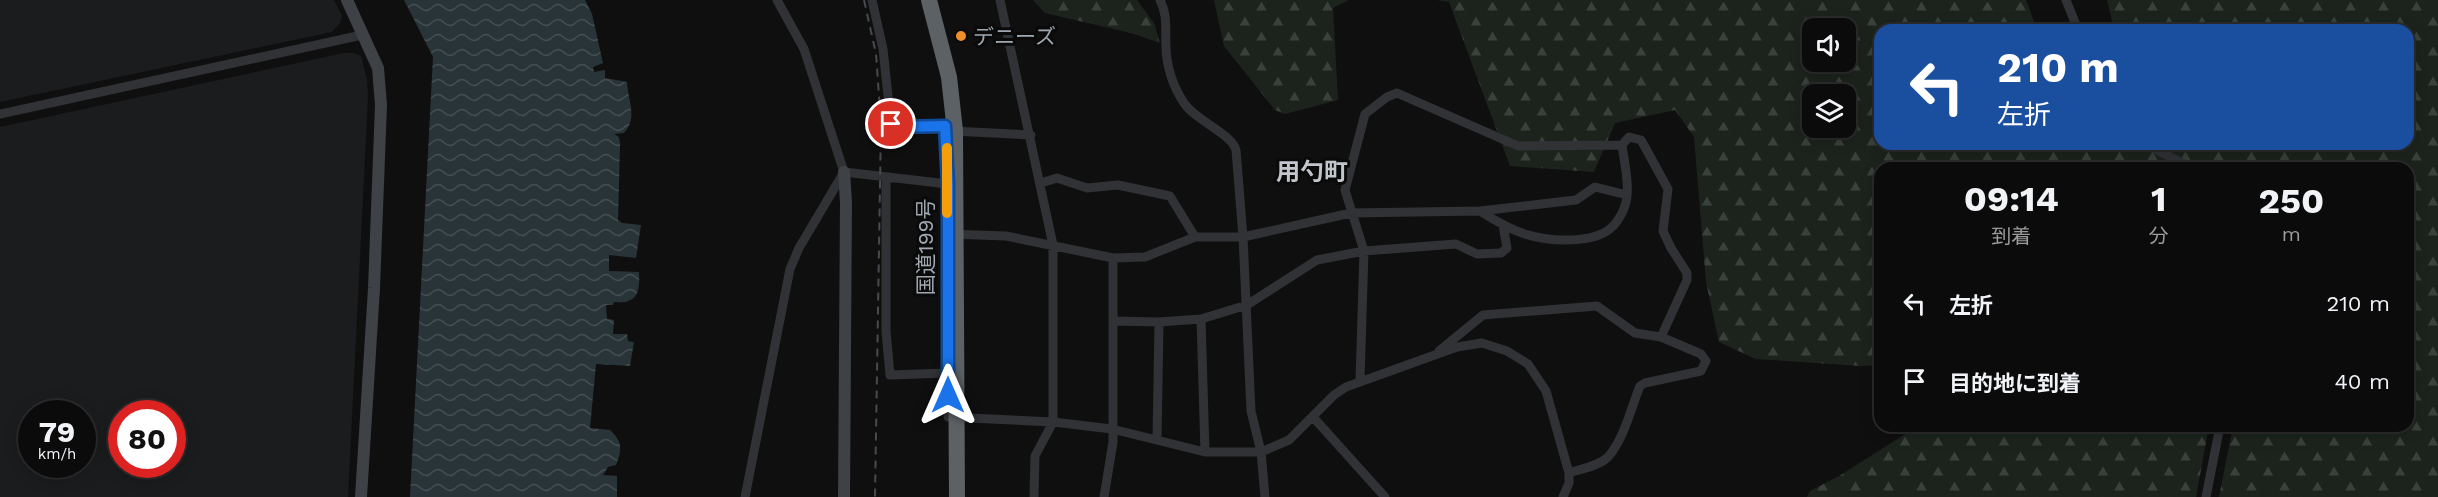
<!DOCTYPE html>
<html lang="ja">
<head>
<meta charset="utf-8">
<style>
  body { margin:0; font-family:"Work Sans","Noto Sans JP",sans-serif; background:#19191a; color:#f1f3f6; height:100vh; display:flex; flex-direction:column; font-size:22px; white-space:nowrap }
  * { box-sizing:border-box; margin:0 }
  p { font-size:20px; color:#9a9b9d }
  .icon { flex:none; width:33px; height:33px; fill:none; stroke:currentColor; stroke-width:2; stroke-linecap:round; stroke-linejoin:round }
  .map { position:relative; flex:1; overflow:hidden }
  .details { position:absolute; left:1874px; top:162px; width:540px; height:270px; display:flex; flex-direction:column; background:#0b0b0c; border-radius:18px; box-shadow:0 3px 15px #0003,0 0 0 2px #2b2b2d }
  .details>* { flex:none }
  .top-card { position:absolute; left:1874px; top:24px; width:540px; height:126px; border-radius:18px; box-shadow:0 3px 15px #0003,0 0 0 2px #2b2b2d; background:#1a4fa0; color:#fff; overflow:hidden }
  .buttons { position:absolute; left:1802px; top:18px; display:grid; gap:12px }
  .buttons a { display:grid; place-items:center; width:54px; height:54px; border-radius:12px; background:#0b0b0c; box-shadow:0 3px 15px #0003,0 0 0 2px #2b2b2d; font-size:30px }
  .speed { position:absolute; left:18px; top:400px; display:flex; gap:12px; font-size:30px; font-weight:700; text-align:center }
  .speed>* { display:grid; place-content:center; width:78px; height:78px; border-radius:50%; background:#0b0b0c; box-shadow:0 3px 15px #0003,0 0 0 2px #2b2b2d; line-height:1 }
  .speed small { font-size:15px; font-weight:400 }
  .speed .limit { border:9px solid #d22; background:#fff; color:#111 }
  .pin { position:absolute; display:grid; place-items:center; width:51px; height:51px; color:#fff; margin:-26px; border:3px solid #fff; border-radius:50%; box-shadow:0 2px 6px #0007 }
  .me { position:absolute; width:66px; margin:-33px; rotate:0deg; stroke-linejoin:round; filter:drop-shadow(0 0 4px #0008) }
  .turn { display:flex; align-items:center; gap:21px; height:126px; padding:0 24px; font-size:27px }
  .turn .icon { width:78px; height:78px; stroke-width:2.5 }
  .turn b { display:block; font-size:42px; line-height:51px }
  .eta { display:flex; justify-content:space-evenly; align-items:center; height:102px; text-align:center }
  .eta b { font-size:36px; font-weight:700; line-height:42px }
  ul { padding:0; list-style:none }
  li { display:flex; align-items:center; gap:18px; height:78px; padding:0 24px }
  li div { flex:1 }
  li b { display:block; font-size:22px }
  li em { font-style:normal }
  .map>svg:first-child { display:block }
</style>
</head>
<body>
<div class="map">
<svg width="2438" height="497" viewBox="0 0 2438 497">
  <defs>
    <pattern id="forest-firs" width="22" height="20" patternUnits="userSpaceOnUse" patternTransform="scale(1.5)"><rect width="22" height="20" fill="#1c231c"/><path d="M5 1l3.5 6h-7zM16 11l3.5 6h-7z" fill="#3a403b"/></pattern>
    <pattern id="water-waves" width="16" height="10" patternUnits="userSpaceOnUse" patternTransform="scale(1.5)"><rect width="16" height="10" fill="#293438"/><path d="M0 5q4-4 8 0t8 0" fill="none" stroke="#454f52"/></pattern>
  </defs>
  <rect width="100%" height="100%" fill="#0f0f10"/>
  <path fill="#1b1c1d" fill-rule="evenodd" d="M0 0H334L342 16 340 23 332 32 0 102Z
    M344 53H353L361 56 367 79 368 97 348 497H0V127ZM32 414H82V465H32ZM122 414H172V465H122Z"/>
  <path fill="url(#forest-firs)" fill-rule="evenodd" d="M1033 0H1137L1154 23 1160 43 1131 33 1045 13Z
    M1214 0H1349L1333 8 1338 100 1285 114 1275 110 1224 46Z
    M1437 0H2026L2037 30H1880V144H2408V30H2114L2107 0H2438V497H2219L2233 426H2408V168H1880L1879 365 1861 366 1756 359 1719 342 1706 282 1694 137 1675 110 1615 123 1594 172 1510 166 1449 2ZM1812 28H1845V62H1812ZM1812 94H1845V128H1812Z
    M1918 426H2209L2196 497H1807L1810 491 1839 476Z"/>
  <path fill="url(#water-waves)" d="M404 0H585L592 14 603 63 593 67 594 72 605 70V78L627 82C628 101 638 118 624 133L614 134 619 137 620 144 618 220 622 223 641 225 636 258 609 255V271L639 272C640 293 637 304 614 302L613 305H606L607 319 614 320 613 334H627L628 341 634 342 630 366 596 364 590 428 610 430C623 442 622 450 616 465L608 467 603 475 617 476V497H410L433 57Z"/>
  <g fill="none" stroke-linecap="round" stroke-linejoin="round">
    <path stroke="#303235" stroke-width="9" d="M777 0 804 49 844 172
      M872 0 883 49 891 124 896 127 946 126
      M1000 0 1053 245V422L1035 456 1034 497
      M1160 0C1168 16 1165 28 1166 46 1166 65 1173 87 1184 103 1195 120 1232 134 1236 150L1243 237 1251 411 1261 452 1265 497
      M2066 0 2078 30
      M0 114 362 35
      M952 131 1031 135
      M2145 144 2192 168
      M844 172 948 184
      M889 177 886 182V331L890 375 947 373
      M1041 183 1057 178 1087 188 1118 185 1170 196 1195 237
      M1480 211C1494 220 1509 229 1525 234 1546 241 1587 244 1607 231 1618 224 1626 208 1627 196 1629 180 1624 161 1622 145
      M947 234 1006 236 1113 258 1145 257 1195 237H1243L1351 213 1480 211 1576 200 1595 187 1627 195
      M1201 319 1205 452
      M1113 321 1159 322 1201 319 1247 305 1317 260 1364 251 1456 244 1477 254 1501 253 1507 248 1503 225
      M1439 351 1483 315 1597 306 1635 333 1661 337 1701 354 1706 361 1701 371 1645 383 1640 386C1631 408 1624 439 1608 457 1599 466 1581 469 1569 473
      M1360 380 1364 251 1345 190 1365 114 1387 97 1397 93 1518 146 1622 145 1629 137 1641 140 1668 189 1663 231 1671 248 1687 273V280L1661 337
      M948 417 1053 422 1112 429 1205 452H1261L1289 440 1334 395 1346 387 1457 347 1482 343 1507 351 1528 364 1546 391 1569 473V483L1563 497
      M1313 417 1385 497
      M1157 440 1159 322
      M745 497 790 269 799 248 844 172
      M1104 497 1113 442V258
      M2206 497 2220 426"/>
    <path stroke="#3e4145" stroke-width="12" d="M347 0 378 68 381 105 374 288 361 497
      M844 172 846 202 844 497"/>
    <path stroke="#5c6166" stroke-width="16" d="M929 0 949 77 955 131 957 497"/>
    <path stroke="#474a4e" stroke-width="2" stroke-dasharray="8 6" stroke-linecap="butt" d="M864 0 876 54 881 124 875 497"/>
  </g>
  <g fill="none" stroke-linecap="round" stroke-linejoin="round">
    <defs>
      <path id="route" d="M891 124 896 127 945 126 948 184V395"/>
    </defs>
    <use href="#route" stroke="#114b97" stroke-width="15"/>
    <use href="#route" stroke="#1a73e8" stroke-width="10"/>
    <path stroke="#f59e0b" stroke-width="10" d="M947 148V213"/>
  </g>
  <circle fill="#ee8d2a" stroke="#0a0a0b" stroke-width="2" cx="961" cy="36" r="6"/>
  <g text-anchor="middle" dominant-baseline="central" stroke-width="6" stroke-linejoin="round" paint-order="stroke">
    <g font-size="21" fill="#a0a8b1" stroke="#0a0a0b" text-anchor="start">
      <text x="973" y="36">デニーズ</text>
    </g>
    <g font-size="21" fill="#a0a8b1" stroke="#0a0a0b">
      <text transform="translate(925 247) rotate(-90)">国道199号</text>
    </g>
    <g font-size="24" font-weight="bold" fill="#c1c6cd" stroke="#0a0a0b">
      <text x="1312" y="172">用勺町</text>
    </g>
  </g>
</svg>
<div class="buttons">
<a><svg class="icon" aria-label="sound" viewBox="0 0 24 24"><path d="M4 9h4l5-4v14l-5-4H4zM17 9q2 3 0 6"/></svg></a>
<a><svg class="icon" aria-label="layers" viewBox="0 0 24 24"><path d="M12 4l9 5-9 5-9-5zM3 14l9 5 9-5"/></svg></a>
</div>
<div class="speed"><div>79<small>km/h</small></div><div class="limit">80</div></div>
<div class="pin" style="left:891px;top:124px;background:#d93025"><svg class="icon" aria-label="arrive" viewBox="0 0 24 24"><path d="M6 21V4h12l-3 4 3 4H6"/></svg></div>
<svg class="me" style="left:948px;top:395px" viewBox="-20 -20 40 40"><path d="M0-17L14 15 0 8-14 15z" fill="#1a73e8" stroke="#fff" stroke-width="4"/></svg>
<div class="top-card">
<div class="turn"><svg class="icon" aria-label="left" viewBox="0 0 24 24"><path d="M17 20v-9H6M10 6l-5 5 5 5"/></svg><div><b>210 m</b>左折</div></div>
</div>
<section class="details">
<div class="eta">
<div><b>09:14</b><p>到着</p></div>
<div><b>1</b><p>分</p></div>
<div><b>250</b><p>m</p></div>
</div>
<ul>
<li><svg class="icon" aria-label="left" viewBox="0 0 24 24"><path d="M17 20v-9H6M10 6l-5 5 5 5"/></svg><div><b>左折</b></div><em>210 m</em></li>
<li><svg class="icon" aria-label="arrive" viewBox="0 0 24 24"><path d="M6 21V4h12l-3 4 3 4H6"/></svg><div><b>目的地に到着</b></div><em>40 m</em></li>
</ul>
</section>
</div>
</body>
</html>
